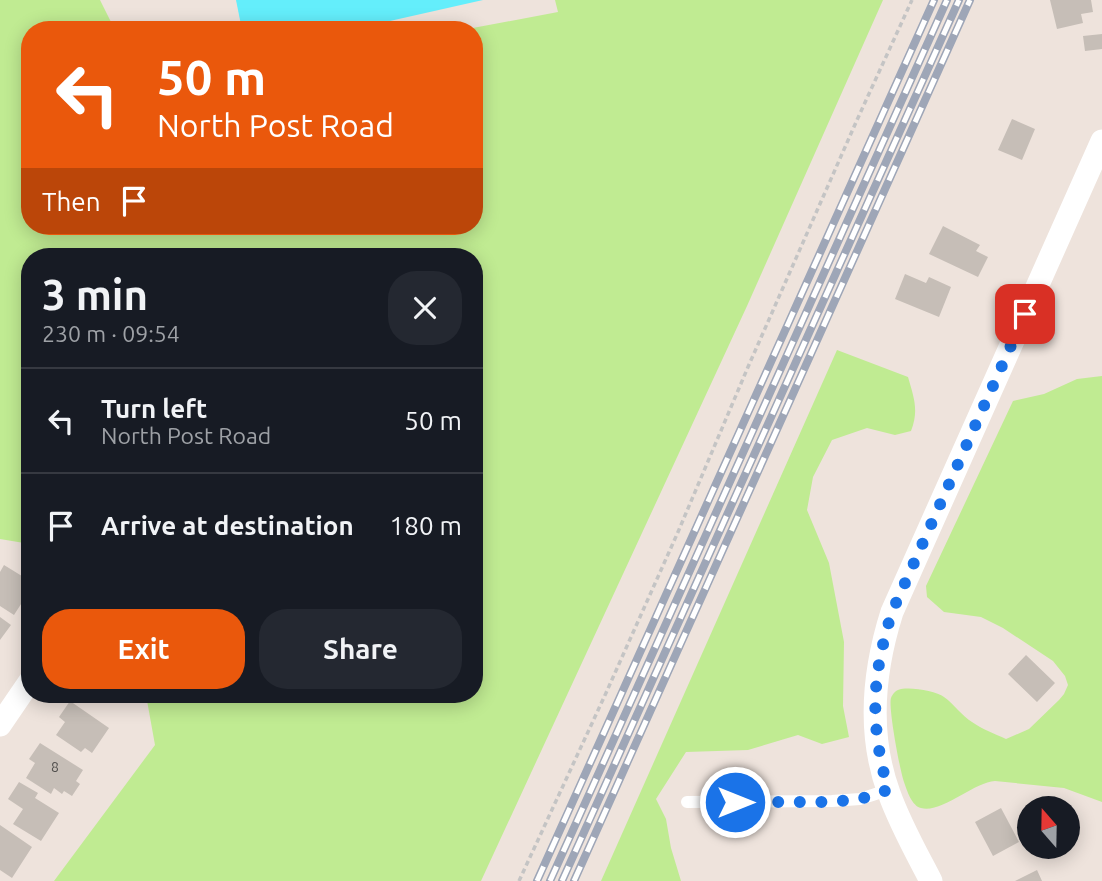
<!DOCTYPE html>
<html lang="en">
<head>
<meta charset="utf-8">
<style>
  body { margin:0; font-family:Ubuntu,sans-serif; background:#242831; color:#f1f3f6; height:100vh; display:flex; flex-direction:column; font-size:26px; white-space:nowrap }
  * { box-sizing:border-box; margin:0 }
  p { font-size:23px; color:#9ea1a6 }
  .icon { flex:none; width:38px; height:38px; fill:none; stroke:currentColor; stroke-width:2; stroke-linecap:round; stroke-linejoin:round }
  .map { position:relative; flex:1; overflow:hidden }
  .drawer { position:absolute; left:21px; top:248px; width:462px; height:455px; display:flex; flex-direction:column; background:#171b24; border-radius:28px; box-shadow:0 4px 18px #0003 }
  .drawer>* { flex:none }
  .guide { position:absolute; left:21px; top:21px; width:462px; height:214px; border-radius:28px; box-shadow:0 4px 18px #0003; background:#ea580c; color:#fff; overflow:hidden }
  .needle { width:46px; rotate:340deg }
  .controls { position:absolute; left:1017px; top:796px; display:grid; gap:14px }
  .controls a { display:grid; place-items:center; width:63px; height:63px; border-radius:50%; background:#171b24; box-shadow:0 4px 18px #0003; font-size:35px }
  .pin { position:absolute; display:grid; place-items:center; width:60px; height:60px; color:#fff; margin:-30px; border-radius:14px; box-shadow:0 4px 10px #0006 }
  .me { position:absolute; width:77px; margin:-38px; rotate:90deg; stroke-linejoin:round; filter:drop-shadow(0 0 5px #0008) }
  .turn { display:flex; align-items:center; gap:24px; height:147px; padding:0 21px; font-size:32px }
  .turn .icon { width:91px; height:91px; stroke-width:2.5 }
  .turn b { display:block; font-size:49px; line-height:60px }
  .then { display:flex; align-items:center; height:66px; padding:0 21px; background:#0003; gap:14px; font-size:26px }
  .round { display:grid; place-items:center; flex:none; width:74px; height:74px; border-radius:28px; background:#242831 }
  .overview { display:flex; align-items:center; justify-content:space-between; height:119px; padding:0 21px }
  h1 { font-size:42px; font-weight:700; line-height:52px }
  .cta { display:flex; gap:14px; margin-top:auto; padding:14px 21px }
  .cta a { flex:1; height:80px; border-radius:28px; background:#ea580c; color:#fff; font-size:28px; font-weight:700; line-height:80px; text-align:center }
  .cta a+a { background:#242831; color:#f1f3f6 }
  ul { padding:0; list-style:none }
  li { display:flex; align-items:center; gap:21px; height:105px; padding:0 21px; border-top:2px solid #363941 }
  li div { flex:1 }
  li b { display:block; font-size:26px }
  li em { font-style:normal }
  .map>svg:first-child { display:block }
</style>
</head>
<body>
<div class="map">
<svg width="1102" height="881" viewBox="0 0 1102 881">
  <rect width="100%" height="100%" fill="#eee3dc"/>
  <path fill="#c0eb92" d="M0 0H100L115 30H30V226H474V30H462L558 12 555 0H883L747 306 481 881H54L155 745 146 695H474V257H30V544L0 539Z
    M837 350 908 377C914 398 919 410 911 431L895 435 867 428 832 440 813 477 807 510 829 563 844 642 843 706 849 737 822 744 798 735 748 750 686 752 656 799 666 819 671 848 681 881H601Z
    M1102 376V802L1064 788 995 781C974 782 941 814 921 808 912 806 907 791 904 782 900 771 888 707 891 698 892 695 895 691 898 690 908 686 936 691 944 697 954 704 962 716 972 722 982 729 995 734 1006 739L1029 729 1059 700 1064 694 1068 685 1065 676 1053 661 1003 628 981 617 944 612 927 597 926 586 1013 401 1044 394 1077 379Z"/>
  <path fill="#64eefb" d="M236 0H483L350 30H242Z"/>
  <path fill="#c6beb7" d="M1050 0H1091L1093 12 1081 14 1083 23 1057 29Z
    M1102 34V49L1085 51 1083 36Z
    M1012 119 1035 129 1022 160 998 150Z
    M943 226 980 245 976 251 988 257 978 277 929 254Z
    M905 274 926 283 929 277 951 287 939 317 895 299Z
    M4 565 30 581V590L14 615 0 606V572Z
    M0 617 11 625 0 640Z
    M1026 655 1055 683 1037 702 1008 674Z
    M70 701 109 728 92 753 85 748 81 752 56 735 65 722 59 717Z
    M40 743 83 770 76 781 80 784 72 796 64 791 62 794 54 788 51 794 26 778 35 763 29 759Z
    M19 782 38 793 35 798 59 813 41 841 13 824 23 809 8 799Z
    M1001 808 1019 842 993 856 975 822Z
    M0 825 32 847 12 878 0 870Z
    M1037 870 1042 881H1015Z"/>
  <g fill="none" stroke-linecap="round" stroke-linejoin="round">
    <path stroke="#c4c4c4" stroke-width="3.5" stroke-dasharray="5 3.5" stroke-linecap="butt" d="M519 881 606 693 678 532 748 367 857 120 912 0"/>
    <path stroke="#fff" stroke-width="12" d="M687 802 832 801 860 799 888 790"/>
    <path stroke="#fff" stroke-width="23" d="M0 725 30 681
      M931 881C916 852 900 824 889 793 867 733 873 672 892 612L1102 141"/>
    <defs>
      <path id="rail" d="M537 881 934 0
        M550 881 947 0
        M562 881 959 0
        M574 881 970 0"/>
    </defs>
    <use href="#rail" stroke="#9ea6b7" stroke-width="8"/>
    <use href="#rail" stroke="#fff" stroke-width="5" stroke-dasharray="16" stroke-linecap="butt"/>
  </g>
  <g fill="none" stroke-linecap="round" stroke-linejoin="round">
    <path stroke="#1a73e8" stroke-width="12" stroke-dasharray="0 21.6" d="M735 802H832L860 799 888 790C870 723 871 679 892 612L1025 314"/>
  </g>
  <g text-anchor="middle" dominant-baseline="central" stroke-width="7" stroke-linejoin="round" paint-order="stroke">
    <g font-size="14" fill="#52504e">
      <text x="55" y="767">8</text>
    </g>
  </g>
</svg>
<div class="controls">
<a><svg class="needle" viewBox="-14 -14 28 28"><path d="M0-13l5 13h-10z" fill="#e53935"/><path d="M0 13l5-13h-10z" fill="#9ea1a6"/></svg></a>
</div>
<div class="pin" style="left:1025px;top:314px;background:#d93025"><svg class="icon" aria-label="arrive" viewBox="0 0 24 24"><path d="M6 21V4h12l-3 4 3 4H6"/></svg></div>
<svg class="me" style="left:735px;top:802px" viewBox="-20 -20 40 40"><circle r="17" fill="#1a73e8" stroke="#fff" stroke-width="3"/><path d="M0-11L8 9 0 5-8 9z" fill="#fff"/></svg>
<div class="guide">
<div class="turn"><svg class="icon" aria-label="left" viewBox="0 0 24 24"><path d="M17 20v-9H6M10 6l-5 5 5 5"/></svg><div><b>50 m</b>North Post Road</div></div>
<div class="then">Then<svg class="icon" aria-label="arrive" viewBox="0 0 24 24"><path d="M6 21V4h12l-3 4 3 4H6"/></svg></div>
</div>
<section class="drawer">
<div class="overview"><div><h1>3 min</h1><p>230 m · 09:54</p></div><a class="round"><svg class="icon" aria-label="close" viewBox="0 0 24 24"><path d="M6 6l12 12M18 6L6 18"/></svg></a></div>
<ul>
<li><svg class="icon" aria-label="left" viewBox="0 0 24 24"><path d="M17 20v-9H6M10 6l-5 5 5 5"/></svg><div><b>Turn left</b><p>North Post Road</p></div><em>50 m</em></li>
<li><svg class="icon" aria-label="arrive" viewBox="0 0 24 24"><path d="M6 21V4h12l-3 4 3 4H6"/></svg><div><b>Arrive at destination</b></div><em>180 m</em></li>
</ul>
<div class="cta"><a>Exit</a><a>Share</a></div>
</section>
</div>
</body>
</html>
